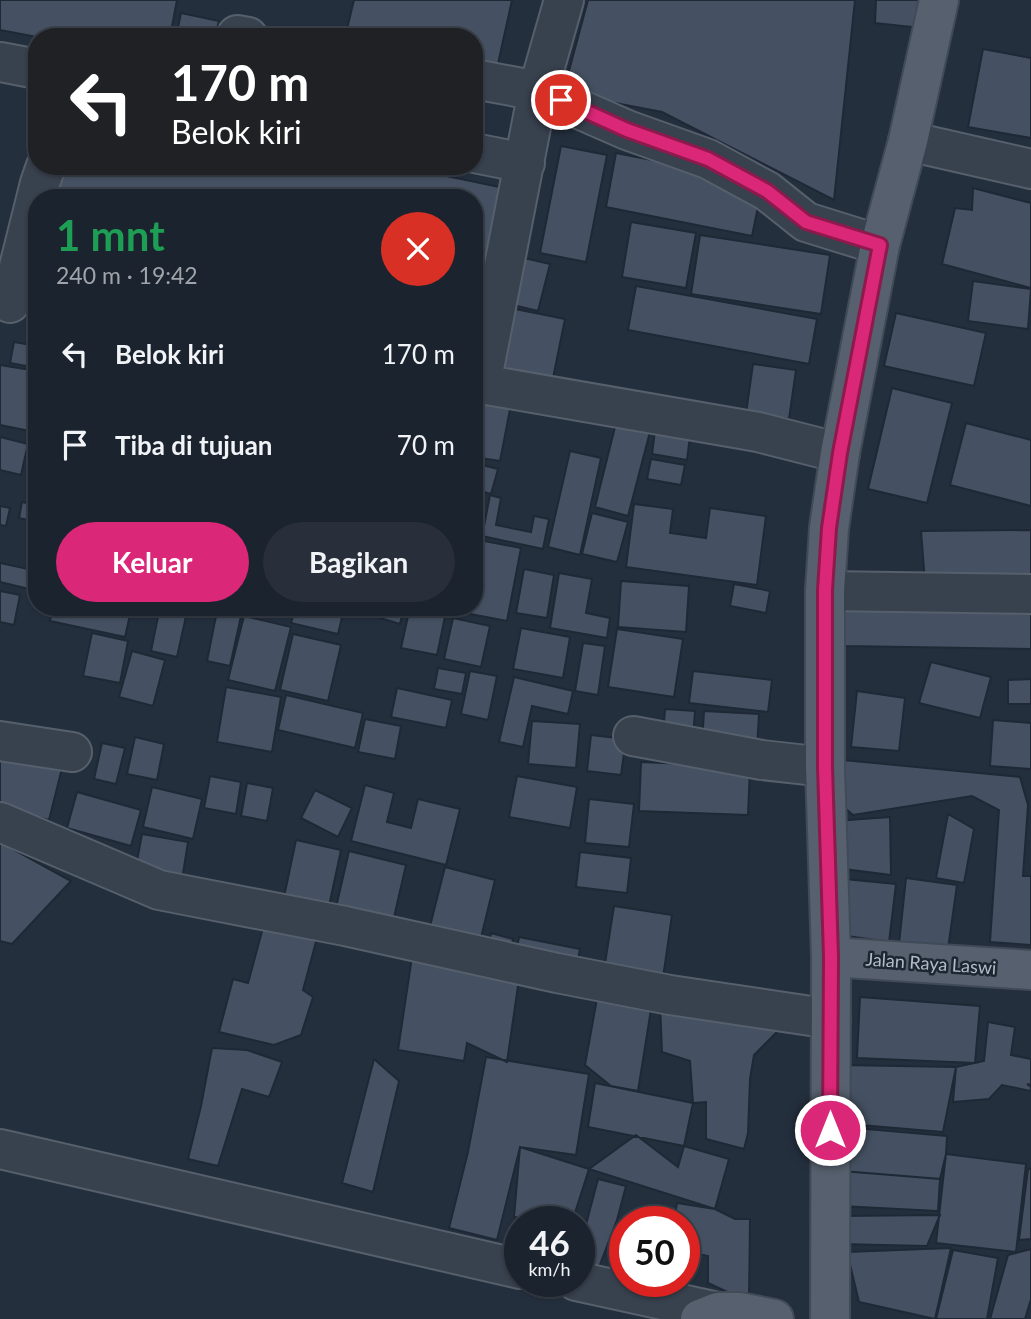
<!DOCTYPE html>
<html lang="id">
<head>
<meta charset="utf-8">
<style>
  body { margin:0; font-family:Lato,sans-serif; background:#282f3a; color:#f1f3f6; height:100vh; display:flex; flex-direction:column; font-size:26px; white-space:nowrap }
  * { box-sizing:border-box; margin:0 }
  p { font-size:23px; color:#a0a4aa }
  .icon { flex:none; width:38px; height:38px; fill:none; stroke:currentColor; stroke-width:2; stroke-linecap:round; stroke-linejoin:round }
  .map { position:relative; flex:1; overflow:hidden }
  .side { position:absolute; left:28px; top:189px; width:455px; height:427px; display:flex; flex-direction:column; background:#1b232e; border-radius:28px; box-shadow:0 2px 5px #0004,0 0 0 2px #39404a }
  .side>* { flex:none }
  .banner { position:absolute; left:28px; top:28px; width:455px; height:147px; border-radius:28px; box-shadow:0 2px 5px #0004,0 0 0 2px #39404a; background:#202124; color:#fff; overflow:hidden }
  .speed { position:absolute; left:504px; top:1206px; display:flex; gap:14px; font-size:35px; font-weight:700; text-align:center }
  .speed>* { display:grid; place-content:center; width:91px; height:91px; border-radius:50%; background:#1b232e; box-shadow:0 2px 5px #0004,0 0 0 2px #39404a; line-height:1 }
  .speed small { font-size:18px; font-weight:400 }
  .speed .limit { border:10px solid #d22; background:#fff; color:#111 }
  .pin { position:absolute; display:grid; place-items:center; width:60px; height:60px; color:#fff; margin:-30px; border:4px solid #fff; border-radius:50%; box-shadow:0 2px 7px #0007 }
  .me { position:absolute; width:77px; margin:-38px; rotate:0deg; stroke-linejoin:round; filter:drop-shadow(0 0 5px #0008) }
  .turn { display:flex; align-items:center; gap:24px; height:147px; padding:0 28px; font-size:32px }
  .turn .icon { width:91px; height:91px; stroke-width:2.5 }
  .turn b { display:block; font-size:49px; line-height:60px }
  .round { display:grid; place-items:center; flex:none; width:74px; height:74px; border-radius:37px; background:#282f3a }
  .head { display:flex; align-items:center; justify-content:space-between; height:119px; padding:0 28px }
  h1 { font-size:42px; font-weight:700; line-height:52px; color:#1e9e55 }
  .primary-button { display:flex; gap:14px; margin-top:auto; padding:14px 28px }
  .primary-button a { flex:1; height:80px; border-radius:42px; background:#db2777; color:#fff; font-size:28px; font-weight:700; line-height:80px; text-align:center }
  .primary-button a+a { background:#282f3a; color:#f1f3f6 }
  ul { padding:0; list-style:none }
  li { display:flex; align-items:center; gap:21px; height:91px; padding:0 28px }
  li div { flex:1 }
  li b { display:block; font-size:26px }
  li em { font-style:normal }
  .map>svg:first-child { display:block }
</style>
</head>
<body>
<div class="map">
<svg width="1031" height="1319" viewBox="0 0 1031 1319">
  <rect width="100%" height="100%" fill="#242f3e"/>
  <path fill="#455162" stroke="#1f2835" stroke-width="2" d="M0 0H177L170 37H37L0 30Z
    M354 0H512L496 73 474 68V37H345Z
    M588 0H855L834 200 662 112 563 93Z
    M876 0H920L921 28 875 23Z
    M181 13 219 21 215 37H176Z
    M983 49 1031 58V138L968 127Z
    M561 146 607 155 586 262 540 253Z
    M616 153 728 175 725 190 760 197 752 236 606 207Z
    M62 166H399L504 188 474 348V198H53Z
    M973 188 1031 203V288L942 264 955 208 972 210Z
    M631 222 696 233 686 288 622 277Z
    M700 235 830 255 821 314 691 294Z
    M524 258 550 264 538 311 513 305Z
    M973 281 1031 289 1028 329 968 321Z
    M636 286 817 319 809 364 628 330Z
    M510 308 565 319 552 383 497 372Z
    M896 313 986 333 974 386 884 366Z
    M14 342 37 346V368L10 363Z
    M753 364 796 370 789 419 746 413Z
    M0 365 37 371V396L30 431 0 425Z
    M892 388 952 403 927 503 868 489Z
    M474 392 512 399 500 461 474 457Z
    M617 419 651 428 628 516 595 507Z
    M966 423 1031 440V506L950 485Z
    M655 431 690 436 687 460 652 454Z
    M0 437 28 444 21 475 0 470Z
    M570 451 601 458 580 555 548 547Z
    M651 459 685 465 681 485 647 479Z
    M474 463 498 469 491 494 474 489Z
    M490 495 501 498 496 525 531 532 534 516 549 519 543 549 482 536Z
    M22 502 37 505V522L19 518Z
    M634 504 673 509 670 533 706 538 710 508 766 516 757 585 626 567Z
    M0 506 10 508 6 526 0 525Z
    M592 513 628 522 617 562 582 554Z
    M1031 530V583L925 582 921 531Z
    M474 539 521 548 507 621 460 612 461 607H474Z
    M0 563 33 570 29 589 0 582Z
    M524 569 554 575 547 618 516 613Z
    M559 573 592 579 586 613 610 618 607 638 550 628Z
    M621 581 689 586 686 632 618 627Z
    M734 584 770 591 766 613 730 606Z
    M0 591 20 595 14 625 0 622Z
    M53 607H92L130 615 125 637 50 621Z
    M160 607H188L177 657 151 651Z
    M295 607H337L344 609 338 634 291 623Z
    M358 607H404L400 624 357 611Z
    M410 607H447L437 655 401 648Z
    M845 610 1031 612V649L845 646Z
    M217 611 241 616 230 666 207 661Z
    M244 616 291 627 275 691 228 680Z
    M453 618 490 626 481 667 444 659Z
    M521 628 570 637 563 678 513 669Z
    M617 629 683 639 674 697 608 687Z
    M92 633 128 641 120 683 83 676Z
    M293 634 341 645 328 701 280 690Z
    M583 643 605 646 598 695 575 691Z
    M132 651 165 660 153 706 119 697Z
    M931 662 991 677 980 718 919 703Z
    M438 668 466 673 462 694 434 689Z
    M470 671 497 676 488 720 461 714Z
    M693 671 772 680 768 712 689 703Z
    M514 677 573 691 568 714 532 706 523 747 499 742Z
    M1031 679V704H1008V680Z
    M226 687 281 697 272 752 217 742Z
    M397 688 452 700 446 728 391 717Z
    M857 691 905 698 899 751 851 747Z
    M286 695 363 713 355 748 278 730Z
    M665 709 695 711 693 738 663 736Z
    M704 711 759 714 757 747 702 744Z
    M365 719 401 726 395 759 358 752Z
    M993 720 1031 723V769L990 766Z
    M532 721 580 724 576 768 528 764Z
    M591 735 626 739 621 775 587 771Z
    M135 737 164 744 157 780 127 774Z
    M102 743 125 748 116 784 94 779Z
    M0 753 62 768 49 820 0 808Z
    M843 760 1020 777 1028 805 1023 876H1031V945L990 942 999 810 972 796 853 815 839 803Z
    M641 762 750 767 748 815 639 811Z
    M210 776 241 782 236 814 204 808Z
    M517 776 577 787 570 828 509 817Z
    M247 783 273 788 267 821 241 816Z
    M365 785 394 793 387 822 411 828 418 799 460 809 446 865 351 841Z
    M152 787 202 799 193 839 143 827Z
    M315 790 352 808 338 837 301 818Z
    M77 792 141 810 131 846 67 828Z
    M589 799 634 804 629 847 585 843Z
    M948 814 974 829 964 883 936 878Z
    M890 817 891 875 836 868 835 821Z
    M142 834 188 842 182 880 135 872Z
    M296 840 341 850 329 906 284 897Z
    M0 842 71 881 12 944 0 941Z
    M349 851 406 865 392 926 335 912Z
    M580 852 631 858 627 893 576 887Z
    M445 867 495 880 479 946 428 934Z
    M834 878 896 884 889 942 833 934Z
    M906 878 957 885 948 949 899 944Z
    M614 906 672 915 662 985 603 976Z
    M264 924 317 938 303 990 313 997 301 1035 274 1045 219 1032 233 979 248 983Z
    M491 933 513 939 509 959 486 953Z
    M519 937 580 949 576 972 515 959Z
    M412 957 520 972 507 1062 467 1043 464 1061 398 1050Z
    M598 993 652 1003 638 1091 611 1086 585 1065Z
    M860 997 980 1006 975 1063 857 1058Z
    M660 1003 780 1029 754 1055 750 1079 748 1133 744 1149 706 1139V1102L693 1103 690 1061 662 1052Z
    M988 1022 1015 1027 1011 1055 1031 1059V1085L1027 1084 1031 1087V1091L1002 1085 989 1099 953 1102 956 1067 984 1061Z
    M212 1048 247 1050 282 1062 269 1097 242 1089 218 1166 188 1159 201 1106Z
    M486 1057 589 1074 576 1155 520 1147 497 1240 449 1228 468 1152Z
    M374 1059 399 1081 373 1192 342 1183Z
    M840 1065 956 1067 943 1132 836 1123Z
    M595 1083 693 1103 684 1146 588 1127Z
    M843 1127 947 1136 946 1154 940 1179 842 1171Z
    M636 1135 678 1167 684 1146 729 1159 715 1209 589 1169Z
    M520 1147 589 1169 572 1222 514 1217Z
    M946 1154 1026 1164 1016 1252 936 1243Z
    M1028 1169H1031V1239L1019 1240Z
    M842 1171 940 1179 938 1211 840 1206Z
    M598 1179 626 1186 617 1220 599 1267 579 1262V1251Z
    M677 1203 715 1209 735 1219H750L749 1302 708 1283V1256L684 1251V1222H674Z
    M940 1215 927 1246 840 1244V1216Z
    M951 1248 935 1319 859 1302 847 1252Z
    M1031 1249V1299L1025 1319H990L1008 1255Z
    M953 1250 998 1258 987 1319H936Z"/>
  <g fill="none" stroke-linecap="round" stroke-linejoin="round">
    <defs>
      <path id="minor" d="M237 35 248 37
        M0 62 37 69
        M474 79 538 91 564 0
        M908 141 1031 169
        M474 153 525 163
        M10 303 40 183 46 166
        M840 453 758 432 481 384 538 91 627 130 708 159 767 191 806 222 880 245
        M825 591 1031 594
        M633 736 762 760 825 767
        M0 741 72 752
        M0 822 159 890 345 926 557 973 670 995 831 1019
        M0 1149 520 1269
        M576 1281 718 1312"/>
      <path id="major" d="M831 957 1031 970
        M700 1319 718 1312H739L774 1319
        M830 1319 831 957 825 767V591L829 528 840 453 880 245 908 141 939 0"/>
    </defs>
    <use href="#minor" stroke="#565f6c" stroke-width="42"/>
    <use href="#major" stroke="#414a57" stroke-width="42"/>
    <use href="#minor" stroke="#38414e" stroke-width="38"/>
    <use href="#major" stroke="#56606e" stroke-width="38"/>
  </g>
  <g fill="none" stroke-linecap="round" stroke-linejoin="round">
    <defs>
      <path id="route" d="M561 100 627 130 708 159 767 191 806 222 880 245 840 453 829 528 825 590V767L831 957 830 1130"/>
    </defs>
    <use href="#route" stroke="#8e194d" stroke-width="18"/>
    <use href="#route" stroke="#db2777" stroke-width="12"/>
  </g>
  <g text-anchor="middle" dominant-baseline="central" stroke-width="5" stroke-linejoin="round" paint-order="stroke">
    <g font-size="18" fill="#b4bcc9" stroke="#1d2633">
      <text transform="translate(931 963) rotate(4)">Jalan Raya Laswi</text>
    </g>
  </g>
</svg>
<div class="speed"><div>46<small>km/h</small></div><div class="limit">50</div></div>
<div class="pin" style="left:561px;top:100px;background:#d93025"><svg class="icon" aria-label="arrive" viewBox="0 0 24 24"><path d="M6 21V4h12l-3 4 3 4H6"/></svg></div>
<svg class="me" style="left:830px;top:1130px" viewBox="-20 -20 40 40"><circle r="17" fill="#db2777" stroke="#fff" stroke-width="3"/><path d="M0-11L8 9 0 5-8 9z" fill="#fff"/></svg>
<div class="banner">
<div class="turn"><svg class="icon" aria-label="left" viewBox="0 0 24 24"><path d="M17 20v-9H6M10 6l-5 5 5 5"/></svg><div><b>170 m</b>Belok kiri</div></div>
</div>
<section class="side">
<div class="head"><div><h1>1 mnt</h1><p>240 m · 19:42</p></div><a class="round" style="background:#d93025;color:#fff"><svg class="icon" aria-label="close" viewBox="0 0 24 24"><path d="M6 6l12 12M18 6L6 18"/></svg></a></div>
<ul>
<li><svg class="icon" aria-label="left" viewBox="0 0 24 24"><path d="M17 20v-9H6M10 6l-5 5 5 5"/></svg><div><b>Belok kiri</b></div><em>170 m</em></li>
<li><svg class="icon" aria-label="arrive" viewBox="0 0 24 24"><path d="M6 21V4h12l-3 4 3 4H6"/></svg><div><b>Tiba di tujuan</b></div><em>70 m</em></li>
</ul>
<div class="primary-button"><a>Keluar</a><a>Bagikan</a></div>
</section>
</div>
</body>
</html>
